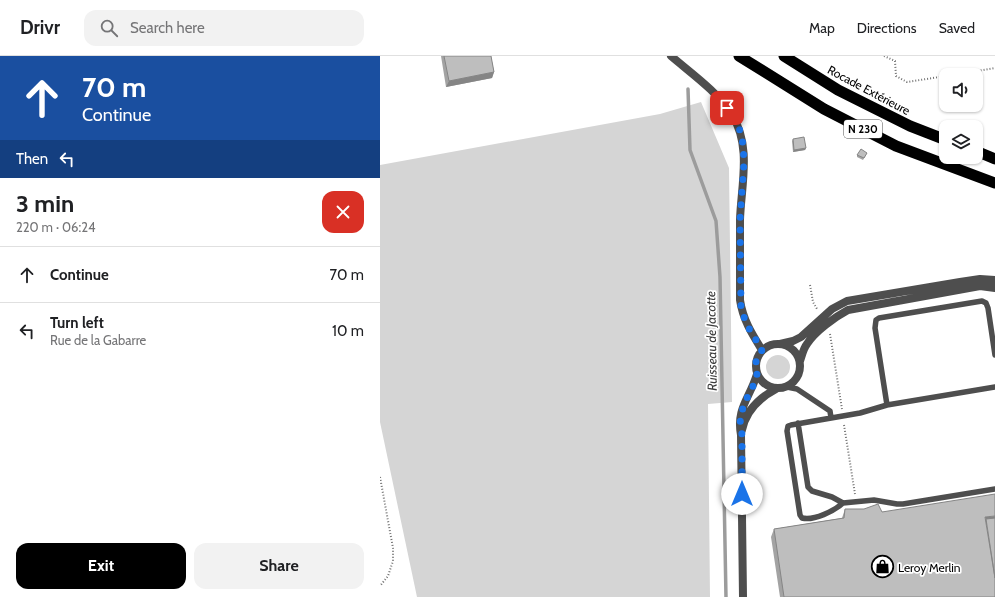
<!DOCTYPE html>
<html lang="en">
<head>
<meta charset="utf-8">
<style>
  body { margin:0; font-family:Cabin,sans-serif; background:#f2f2f2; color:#202124; height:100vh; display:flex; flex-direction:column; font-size:15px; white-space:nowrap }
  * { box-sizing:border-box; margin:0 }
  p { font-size:13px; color:#757577 }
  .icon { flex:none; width:22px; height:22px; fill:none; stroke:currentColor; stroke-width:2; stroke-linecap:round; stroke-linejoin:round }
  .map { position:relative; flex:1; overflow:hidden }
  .drawer { display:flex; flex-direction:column; background:#fff; width:380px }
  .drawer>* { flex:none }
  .top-card { background:#1a4fa0; color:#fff; overflow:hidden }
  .fabs { position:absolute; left:559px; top:12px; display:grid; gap:8px }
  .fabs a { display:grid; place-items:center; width:44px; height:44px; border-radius:8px; background:#fff; box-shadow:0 1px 3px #0004; font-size:20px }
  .pin { position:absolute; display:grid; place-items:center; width:34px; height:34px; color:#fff; margin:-17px; border-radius:8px; box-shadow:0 2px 6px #0006 }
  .me { position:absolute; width:44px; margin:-22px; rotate:0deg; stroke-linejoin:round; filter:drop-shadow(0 0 3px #0008) }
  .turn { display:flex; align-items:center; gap:14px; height:84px; padding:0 16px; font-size:18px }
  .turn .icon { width:52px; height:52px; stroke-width:2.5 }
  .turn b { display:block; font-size:28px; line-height:34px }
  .then { display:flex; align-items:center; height:38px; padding:0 16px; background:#0003; gap:8px; font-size:15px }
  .round { display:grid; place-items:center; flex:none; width:42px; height:42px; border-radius:12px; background:#f2f2f2 }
  .headline { display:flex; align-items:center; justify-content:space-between; height:68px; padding:0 16px }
  h1 { font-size:24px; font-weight:700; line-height:30px }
  .primary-button { display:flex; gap:8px; margin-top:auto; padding:8px 16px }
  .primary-button a { flex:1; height:46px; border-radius:12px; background:#000; color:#fff; font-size:16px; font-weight:700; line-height:46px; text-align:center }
  .primary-button a+a { background:#f2f2f2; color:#202124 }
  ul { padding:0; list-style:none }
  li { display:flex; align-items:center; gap:12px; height:56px; padding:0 16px; border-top:1px solid #e0e0e0 }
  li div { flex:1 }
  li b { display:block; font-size:15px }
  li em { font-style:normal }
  header { display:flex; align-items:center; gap:24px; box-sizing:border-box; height:56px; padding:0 20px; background:#fff; border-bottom:1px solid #e0e0e0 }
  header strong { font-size:19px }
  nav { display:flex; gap:22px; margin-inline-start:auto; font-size:14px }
  .search { width:280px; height:36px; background:#f2f2f2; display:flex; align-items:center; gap:10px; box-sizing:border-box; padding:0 14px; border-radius:12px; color:#757577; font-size:15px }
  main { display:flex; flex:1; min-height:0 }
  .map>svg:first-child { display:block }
</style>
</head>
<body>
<header>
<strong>Drivr</strong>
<div class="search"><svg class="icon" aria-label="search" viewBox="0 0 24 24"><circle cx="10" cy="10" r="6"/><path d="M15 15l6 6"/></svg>Search here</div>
<nav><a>Map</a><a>Directions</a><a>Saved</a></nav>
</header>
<main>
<section class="drawer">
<div class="top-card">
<div class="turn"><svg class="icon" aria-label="ahead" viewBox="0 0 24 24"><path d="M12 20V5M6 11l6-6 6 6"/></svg><div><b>70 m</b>Continue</div></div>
<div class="then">Then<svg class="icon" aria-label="left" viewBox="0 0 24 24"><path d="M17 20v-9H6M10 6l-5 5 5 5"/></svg></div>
</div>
<div class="headline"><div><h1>3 min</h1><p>220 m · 06:24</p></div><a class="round" style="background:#d93025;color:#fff"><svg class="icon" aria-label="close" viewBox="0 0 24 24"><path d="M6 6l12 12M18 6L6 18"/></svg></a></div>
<ul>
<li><svg class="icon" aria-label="ahead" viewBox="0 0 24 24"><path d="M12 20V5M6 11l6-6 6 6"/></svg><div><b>Continue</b></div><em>70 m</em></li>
<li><svg class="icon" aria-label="left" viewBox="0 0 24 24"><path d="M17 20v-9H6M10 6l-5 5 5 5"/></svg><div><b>Turn left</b><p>Rue de la Gabarre</p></div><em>10 m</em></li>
</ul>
<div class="primary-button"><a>Exit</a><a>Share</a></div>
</section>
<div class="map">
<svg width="615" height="541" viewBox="0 0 615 541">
  <rect width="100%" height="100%" fill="#fff"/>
  <path fill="#d5d5d5" d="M321 46 349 112 352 346 328 348 330 541H37L0 366V109L280 58Z
    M386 311a12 12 0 1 1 24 0a12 12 0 1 1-24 0Z"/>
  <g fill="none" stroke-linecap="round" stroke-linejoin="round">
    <path stroke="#9c9c9c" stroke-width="3.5" d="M308 33 310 94 336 165 340 221 346 541"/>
    <path stroke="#707070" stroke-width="2" stroke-dasharray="1 2" stroke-linecap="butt" d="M504 0 515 5 516 20 527 26 566 20
      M574 19 615 12
      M430 229 433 246 437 253
      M450 278 462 353
      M464 369 475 438
      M0 421 13 492V505L8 520 0 530"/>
    <path stroke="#4e4e4e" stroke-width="5.5" d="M407 331 417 333 450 355 451 362
      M507 349 495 272 496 264 499 262 602 245 606 247 608 252 615 299
      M418 367 428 431 432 435 452 441 463 447 494 444 517 448H523L615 433
      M463 447C454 455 434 465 422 462L420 459 407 375 408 370 411 369 480 357 507 349 615 331"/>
    <path stroke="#4e4e4e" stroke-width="8" d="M291 0C312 18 337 35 352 59 372 90 361 130 360 164 360 191 360 218 360 244 363 264 372 278 382 294
      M376 310a22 22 0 1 1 44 0a22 22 0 1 1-44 0Z
      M400 288 413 285 421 281 452 253 467 245 580 226 600 223 615 224
      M420 305C422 300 423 293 427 288 435 275 455 261 468 254L600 230 615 232
      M362 374C366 354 379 342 396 333
      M363 541 361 379C356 352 370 342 377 318"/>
    <path stroke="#000" stroke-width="11" d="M359 0 444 53 516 90 615 127
      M404 0 458 34 530 70 566 84
      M596 95 615 103"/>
  </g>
  <path fill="#a3a3a3" d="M61 0H111L114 16 112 22 66 31Z
    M413 83 426 92 425 94 413 96 412 85Z
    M487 97 483 104 477 101V99Z
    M465 453 502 456 615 541H400L391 481 394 473 462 462Z"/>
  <path fill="#858585" d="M114 16 112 22 66 31 69 25Z
    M426 92 425 94 413 96 414 94Z
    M615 460V468L606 469 605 461Z"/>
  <path fill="#bebebe" stroke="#858585" d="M64 0H111L114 16 69 25Z
    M424 81 426 92 414 94 413 83Z
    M481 93 487 97 484 102 477 99Z
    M615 438V460L605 461 615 522V541H404L394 473 464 462 465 453H484L498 448 502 456Z
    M615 462V522L606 463Z"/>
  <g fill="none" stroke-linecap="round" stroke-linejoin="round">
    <path stroke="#1a73e8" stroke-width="7" stroke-dasharray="0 12.6" d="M347 52 359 71 363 88 364 106 360 164 361 253 367 269 382 294 376 305 377 318 374 328 364 348 360 363 362 379V438"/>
  </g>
  <defs>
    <symbol id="shop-ring" viewBox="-11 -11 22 22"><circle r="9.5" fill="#fff" stroke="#000" stroke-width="1.5"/><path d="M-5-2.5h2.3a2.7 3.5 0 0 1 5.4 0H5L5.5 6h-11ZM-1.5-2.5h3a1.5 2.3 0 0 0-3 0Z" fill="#000"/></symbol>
  </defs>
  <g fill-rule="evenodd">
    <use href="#shop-ring" x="490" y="498" width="25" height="25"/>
  </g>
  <g text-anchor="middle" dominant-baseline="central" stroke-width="3.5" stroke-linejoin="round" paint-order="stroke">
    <rect fill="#fff" stroke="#4c4c4c" stroke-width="1" x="464" y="64" width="38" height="18" rx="3"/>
    <g font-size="11" font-weight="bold" fill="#000">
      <text x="483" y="73">N 230</text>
    </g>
    <g font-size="12" fill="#000" stroke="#fff">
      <text transform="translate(489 34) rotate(28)">Rocade Extérieure</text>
    </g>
    <g font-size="12" fill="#000" stroke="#fff" text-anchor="start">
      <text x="518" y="511">Leroy Merlin</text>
    </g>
    <g font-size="13" font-style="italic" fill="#3d3d3d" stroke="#fff">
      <text transform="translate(331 285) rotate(-91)">Ruisseau de Jacotte</text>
    </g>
  </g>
</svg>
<div class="fabs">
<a><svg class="icon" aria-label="sound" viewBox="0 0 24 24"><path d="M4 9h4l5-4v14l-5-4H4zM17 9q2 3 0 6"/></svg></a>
<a><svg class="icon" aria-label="layers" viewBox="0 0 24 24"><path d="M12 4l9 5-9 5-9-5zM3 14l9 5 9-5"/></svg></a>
</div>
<div class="pin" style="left:347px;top:52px;background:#d93025"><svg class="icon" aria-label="arrive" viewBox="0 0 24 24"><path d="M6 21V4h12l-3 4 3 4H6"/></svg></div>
<svg class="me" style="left:362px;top:438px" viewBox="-20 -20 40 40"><circle r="19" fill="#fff"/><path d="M0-13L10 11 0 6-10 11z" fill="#1a73e8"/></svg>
</div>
</main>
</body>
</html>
